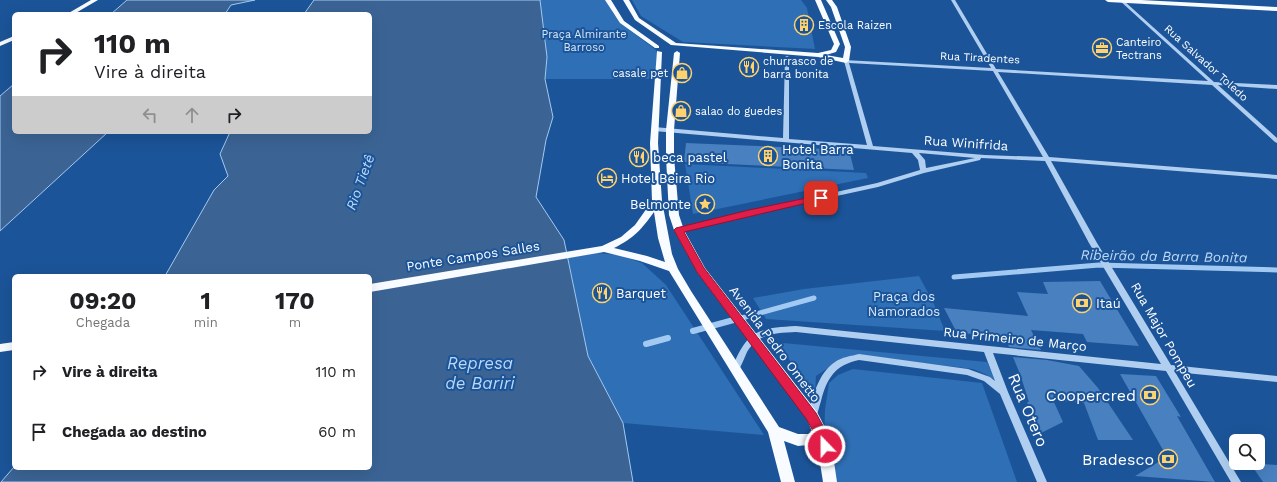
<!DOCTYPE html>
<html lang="pt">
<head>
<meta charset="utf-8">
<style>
  body { margin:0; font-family:"Work Sans",sans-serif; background:#f2f2f2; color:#202124; height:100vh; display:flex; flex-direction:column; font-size:15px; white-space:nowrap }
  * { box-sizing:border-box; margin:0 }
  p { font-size:13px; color:#757577 }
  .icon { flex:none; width:22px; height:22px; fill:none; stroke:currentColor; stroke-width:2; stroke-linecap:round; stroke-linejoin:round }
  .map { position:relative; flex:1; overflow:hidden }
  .details { position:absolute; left:12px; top:274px; width:360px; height:196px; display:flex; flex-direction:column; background:#fff; border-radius:6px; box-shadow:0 4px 16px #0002 }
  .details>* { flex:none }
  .top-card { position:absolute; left:12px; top:12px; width:360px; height:122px; border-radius:6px; box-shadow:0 4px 16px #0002; background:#fff; color:#202124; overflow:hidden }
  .fabs { position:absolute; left:1229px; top:434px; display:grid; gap:8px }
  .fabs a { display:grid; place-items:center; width:36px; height:36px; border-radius:6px; background:#fff; box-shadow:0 4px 16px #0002; font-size:20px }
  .pin { position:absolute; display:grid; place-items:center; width:34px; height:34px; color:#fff; margin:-17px; border-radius:8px; box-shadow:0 2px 6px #0006 }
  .me { position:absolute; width:44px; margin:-22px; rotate:338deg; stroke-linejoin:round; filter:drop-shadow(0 0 3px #0008) }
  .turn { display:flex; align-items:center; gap:14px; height:84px; padding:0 16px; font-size:18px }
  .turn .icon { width:52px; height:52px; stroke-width:2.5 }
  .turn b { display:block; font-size:28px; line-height:34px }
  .lanes { display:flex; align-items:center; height:38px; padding:0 16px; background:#0003; justify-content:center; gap:20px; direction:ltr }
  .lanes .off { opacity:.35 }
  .eta { display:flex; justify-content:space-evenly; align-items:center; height:68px; text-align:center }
  .eta b { font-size:24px; font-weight:700; line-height:28px }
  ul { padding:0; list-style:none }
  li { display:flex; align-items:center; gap:12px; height:60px; padding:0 16px }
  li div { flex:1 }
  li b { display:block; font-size:15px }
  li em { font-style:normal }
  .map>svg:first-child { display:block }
</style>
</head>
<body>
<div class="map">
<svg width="1277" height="482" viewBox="0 0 1277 482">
  <rect width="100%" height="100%" fill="#1b5498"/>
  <path fill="#2f6fb5" d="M540 0H607L613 13 627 28 656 50 658 56 657 79H545L547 57Z
    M632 0H801L807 8 815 49 683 42 641 16Z
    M685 164 866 173 868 178 693 214Z
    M596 253 620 255 642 263 666 285 764 435 623 423 588 356 568 258Z
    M919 276 934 304 945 331 766 319 753 298 804 289Z
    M783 343 987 362 995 380 985 374 973 369 854 355 841 359 816 376 815 394 780 347Z
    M853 369 982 383 1017 482H829L824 443 825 409 829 383 838 375Z"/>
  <path fill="#3b6495" stroke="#a2c9f2" d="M127 0H255L231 5 225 14H111Z
    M314 0H540L547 57 545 79 553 117 546 140 536 197 564 240 588 356 623 423 633 482H1L14 467 370 468V276H165L214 190 228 176 220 154 230 132H370V14H304Z
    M14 84V132H108L0 231V96Z"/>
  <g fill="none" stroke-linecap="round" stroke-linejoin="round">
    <path stroke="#a2c9f2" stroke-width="5" d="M954 277 1099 265 1277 270
      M738 319 814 298"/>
    <path stroke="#a2c9f2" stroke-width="6" d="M693 331 741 318
      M646 344 668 338"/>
  </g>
  <path fill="#4880c0" d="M686 143 849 150 854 170 684 162Z
    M1100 281 1139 346 1087 342 1083 334 1031 330 1041 350 1009 347 1004 336 957 333 944 308 1028 316 1017 292 1048 294 1043 282Z
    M1013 357 1047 360 1079 366 1098 388 1133 440H1098L1084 403 1053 400 1063 422 1041 433 1027 402H1029L1020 374Z
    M1120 374 1156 376 1181 417 1177 416 1215 482 1135 476 1167 457Z
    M1250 463 1277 465V482H1263Z"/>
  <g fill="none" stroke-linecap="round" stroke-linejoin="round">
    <path fill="#afcef0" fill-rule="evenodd" d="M951 0H955L996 69 1208 81 1119 0H1123L1214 82 1277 85V89L1218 85 1277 138V143L1275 142 1212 85 998 72 1049 157 1277 175V179L1051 161 1097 243 1171 365 1277 376V382L1175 372 1241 482H1231L1166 371 993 353 1008 392 1047 482H1037L1000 394 984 381 967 375 859 360C835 365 827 378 821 401 819 407 818 413 815 419L812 420 809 419 807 416C813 397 818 373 835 362 842 357 851 356 859 354L968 369 990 377 995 381 984 352 796 332C776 333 758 333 747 352 744 359 741 366 738 372L735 373 732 372 731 370C747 332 755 328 796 326L1161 364 1089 243 1045 161 981 158 980 160 924 173 878 187 749 215 679 232 676 230 677 229 749 211 877 183 920 170 918 160 912 153 654 131 651 129 654 127 783 138 785 57 787 56 789 57V139L867 145 844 61V60L991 68ZM849 63 993 71 1043 157 985 155 873 146ZM919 153 975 158 926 168 925 160Z"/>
    <path fill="#f8fbff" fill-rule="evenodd" d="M91 0H98L74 14H67Z
      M605 0H611L624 21 659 46V48H655L620 23Z
      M623 0H629L639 18 676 43 818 53 831 50 834 44 815 0H821L840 44 836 52 826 55 843 58 845 47 831 7 826 0H832L837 7 851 47 849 61 846 63 818 57 671 45 635 20Z
      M1105 0H1141L1277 7V11L1108 2Z
      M14 36V40L0 46V42Z
      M657 51 662 52 658 143 662 201 672 254 678 269 691 291 779 427 798 434H813L807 419 697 272 674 230 669 215 666 157V130L674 53 677 51 680 53 674 130V157L679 215 684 230 705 268 817 412 830 437 829 439 833 455 837 482H823L817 444 798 446 784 441 795 482H781L768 432 669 271 640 261 604 252 370 292V284L602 246 621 237 635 225 652 201 650 143ZM654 212 658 238 665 262 647 256 614 248C634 238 641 230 654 212Z
      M14 342V350L0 352V344Z"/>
  </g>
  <path fill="#e11d48" stroke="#92132f" d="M821 195 824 196 825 198 824 199 684 232 704 268 816 413 829 437 831 446 829 450 825 451 821 450 817 438 807 420 697 272 674 230 676 228 749 210Z"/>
  <defs>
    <symbol id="building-ring" viewBox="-11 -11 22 22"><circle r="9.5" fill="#1b5498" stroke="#ffd26e" stroke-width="1.5"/><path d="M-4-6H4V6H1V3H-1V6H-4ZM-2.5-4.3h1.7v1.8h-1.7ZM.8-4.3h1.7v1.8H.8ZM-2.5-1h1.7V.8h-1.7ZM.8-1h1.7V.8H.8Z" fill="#ffd26e"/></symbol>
    <symbol id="office-ring" viewBox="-11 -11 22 22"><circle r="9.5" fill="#1b5498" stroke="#ffd26e" stroke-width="1.5"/><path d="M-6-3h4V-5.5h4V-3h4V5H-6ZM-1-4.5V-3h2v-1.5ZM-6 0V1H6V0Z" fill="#ffd26e"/></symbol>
    <symbol id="restaurant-ring" viewBox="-11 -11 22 22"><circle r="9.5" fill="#1b5498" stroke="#ffd26e" stroke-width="1.5"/><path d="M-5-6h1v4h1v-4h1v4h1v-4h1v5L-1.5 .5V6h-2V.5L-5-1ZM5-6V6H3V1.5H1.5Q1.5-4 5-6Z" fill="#ffd26e"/></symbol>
    <symbol id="shop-ring" viewBox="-11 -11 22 22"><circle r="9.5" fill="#1b5498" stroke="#ffd26e" stroke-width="1.5"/><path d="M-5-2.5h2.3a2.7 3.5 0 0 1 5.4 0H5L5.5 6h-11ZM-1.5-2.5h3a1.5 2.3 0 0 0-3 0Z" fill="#ffd26e"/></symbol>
    <symbol id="hotel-ring" viewBox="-11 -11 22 22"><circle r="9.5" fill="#1b5498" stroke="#ffd26e" stroke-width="1.5"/><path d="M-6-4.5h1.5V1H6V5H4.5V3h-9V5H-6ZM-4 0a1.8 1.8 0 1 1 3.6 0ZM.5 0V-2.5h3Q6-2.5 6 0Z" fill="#ffd26e"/></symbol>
    <symbol id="sight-ring" viewBox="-11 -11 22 22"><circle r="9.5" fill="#1b5498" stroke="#ffd26e" stroke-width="1.5"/><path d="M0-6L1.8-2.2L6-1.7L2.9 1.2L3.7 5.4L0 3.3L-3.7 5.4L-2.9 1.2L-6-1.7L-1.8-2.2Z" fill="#ffd26e"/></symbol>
    <symbol id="bank-ring" viewBox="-11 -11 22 22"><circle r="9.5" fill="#1b5498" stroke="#ffd26e" stroke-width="1.5"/><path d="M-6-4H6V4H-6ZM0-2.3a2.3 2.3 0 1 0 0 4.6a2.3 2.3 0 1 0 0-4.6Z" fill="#ffd26e"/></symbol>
  </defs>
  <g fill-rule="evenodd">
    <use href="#building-ring" x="793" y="14" width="22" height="22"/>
    <use href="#office-ring" x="1091" y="37" width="22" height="22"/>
    <use href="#restaurant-ring" x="738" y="56" width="22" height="22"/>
    <use href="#shop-ring" x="671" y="62" width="22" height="22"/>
    <use href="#shop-ring" x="670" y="100" width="22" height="22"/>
    <use href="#building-ring" x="757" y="145" width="22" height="22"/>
    <use href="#restaurant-ring" x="628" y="146" width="22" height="22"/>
    <use href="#hotel-ring" x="596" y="167" width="22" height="22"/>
    <use href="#sight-ring" x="694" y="193" width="22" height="22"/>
    <use href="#restaurant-ring" x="591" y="282" width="22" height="22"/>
    <use href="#bank-ring" x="1071" y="292" width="22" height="22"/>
    <use href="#bank-ring" x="1139" y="384" width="22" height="22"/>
    <use href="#bank-ring" x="1157" y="448" width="22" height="22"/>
  </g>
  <g text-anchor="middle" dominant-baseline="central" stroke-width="4" stroke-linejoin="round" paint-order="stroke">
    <g font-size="11" fill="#fff" stroke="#1b5498" text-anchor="start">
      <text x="818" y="25">Escola Raizen</text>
      <text x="1116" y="42">Canteiro<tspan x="1116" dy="13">Tectrans</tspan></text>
      <text x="763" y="61">churrasco de<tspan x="763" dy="13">barra bonita</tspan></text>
      <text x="668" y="73" text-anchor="end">casale pet</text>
      <text x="695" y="111">salao do guedes</text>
    </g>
    <g font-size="11" fill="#d6e8fb" stroke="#1b5498">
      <text x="584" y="34">Praça Almirante<tspan x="584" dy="13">Barroso</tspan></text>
    </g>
    <g font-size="11" fill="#fff" stroke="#1b5498">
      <text transform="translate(980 58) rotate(3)">Rua Tiradentes</text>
      <text transform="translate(1206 63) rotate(42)">Rua Salvador Toledo</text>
    </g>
    <g font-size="13" fill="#fff" stroke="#1b5498">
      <text transform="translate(966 143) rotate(4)">Rua Winifrida</text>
      <text transform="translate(473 256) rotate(-9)">Ponte Campos Salles</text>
      <text transform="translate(1164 335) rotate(60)">Rua Major Pompeu</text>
      <text transform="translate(1015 339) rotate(6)">Rua Primeiro de Março</text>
      <text transform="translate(775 344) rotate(53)">Avenida Pedro Ometto</text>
    </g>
    <g font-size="13" fill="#fff" stroke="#1b5498" text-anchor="start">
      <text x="782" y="149">Hotel Barra<tspan x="782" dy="15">Bonita</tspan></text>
      <text x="653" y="157">beca pastel</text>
      <text x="621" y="178">Hotel Beira Rio</text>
      <text x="691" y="204" text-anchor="end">Belmonte</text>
      <text x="616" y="293">Barquet</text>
      <text x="1096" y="303">Itaú</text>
    </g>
    <g font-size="13" fill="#d6e8fb" stroke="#1b5498">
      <text x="904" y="296">Praça dos<tspan x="904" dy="15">Namorados</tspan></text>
    </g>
    <g font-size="14" font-style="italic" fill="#bcd8f7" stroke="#1b5498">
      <text transform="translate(360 182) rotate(-70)">Rio Tietê</text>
      <text transform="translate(1164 256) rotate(1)">Ribeirão da Barra Bonita</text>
    </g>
    <g font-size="16" fill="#fff" stroke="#1b5498" text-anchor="end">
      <text x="1136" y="395">Coopercred</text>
      <text x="1154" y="459">Bradesco</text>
    </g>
    <g font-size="16" fill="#fff" stroke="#1b5498">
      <text transform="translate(1028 410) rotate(67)">Rua Otero</text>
    </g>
    <g font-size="17" font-style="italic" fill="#bcd8f7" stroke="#1b5498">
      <text x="480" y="363">Represa<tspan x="480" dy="20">de Bariri</tspan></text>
    </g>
  </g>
</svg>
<div class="fabs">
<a><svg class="icon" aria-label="search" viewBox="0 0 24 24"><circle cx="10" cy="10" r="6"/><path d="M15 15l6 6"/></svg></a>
</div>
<div class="pin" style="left:821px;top:198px;background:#d93025"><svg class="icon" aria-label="arrive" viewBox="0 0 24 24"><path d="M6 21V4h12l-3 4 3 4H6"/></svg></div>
<svg class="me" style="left:825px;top:446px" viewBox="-20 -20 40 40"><circle r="17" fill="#e11d48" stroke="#fff" stroke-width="3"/><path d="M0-11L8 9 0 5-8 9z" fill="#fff"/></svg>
<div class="top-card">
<div class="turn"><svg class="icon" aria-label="right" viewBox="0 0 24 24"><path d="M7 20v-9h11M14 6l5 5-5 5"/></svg><div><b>110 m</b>Vire à direita</div></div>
<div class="lanes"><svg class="icon off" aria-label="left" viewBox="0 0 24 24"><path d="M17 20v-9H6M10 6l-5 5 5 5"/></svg><svg class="icon off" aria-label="ahead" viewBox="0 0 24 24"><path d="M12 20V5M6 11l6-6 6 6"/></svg><svg class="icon" aria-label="right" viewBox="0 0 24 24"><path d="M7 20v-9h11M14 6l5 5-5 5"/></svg></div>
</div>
<section class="details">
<div class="eta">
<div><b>09:20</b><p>Chegada</p></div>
<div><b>1</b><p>min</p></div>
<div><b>170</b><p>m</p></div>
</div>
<ul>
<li><svg class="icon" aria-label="right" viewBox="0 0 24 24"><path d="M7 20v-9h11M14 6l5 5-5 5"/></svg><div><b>Vire à direita</b></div><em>110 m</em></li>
<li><svg class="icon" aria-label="arrive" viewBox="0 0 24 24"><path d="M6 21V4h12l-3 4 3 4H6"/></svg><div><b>Chegada ao destino</b></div><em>60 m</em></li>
</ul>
</section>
</div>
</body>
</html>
